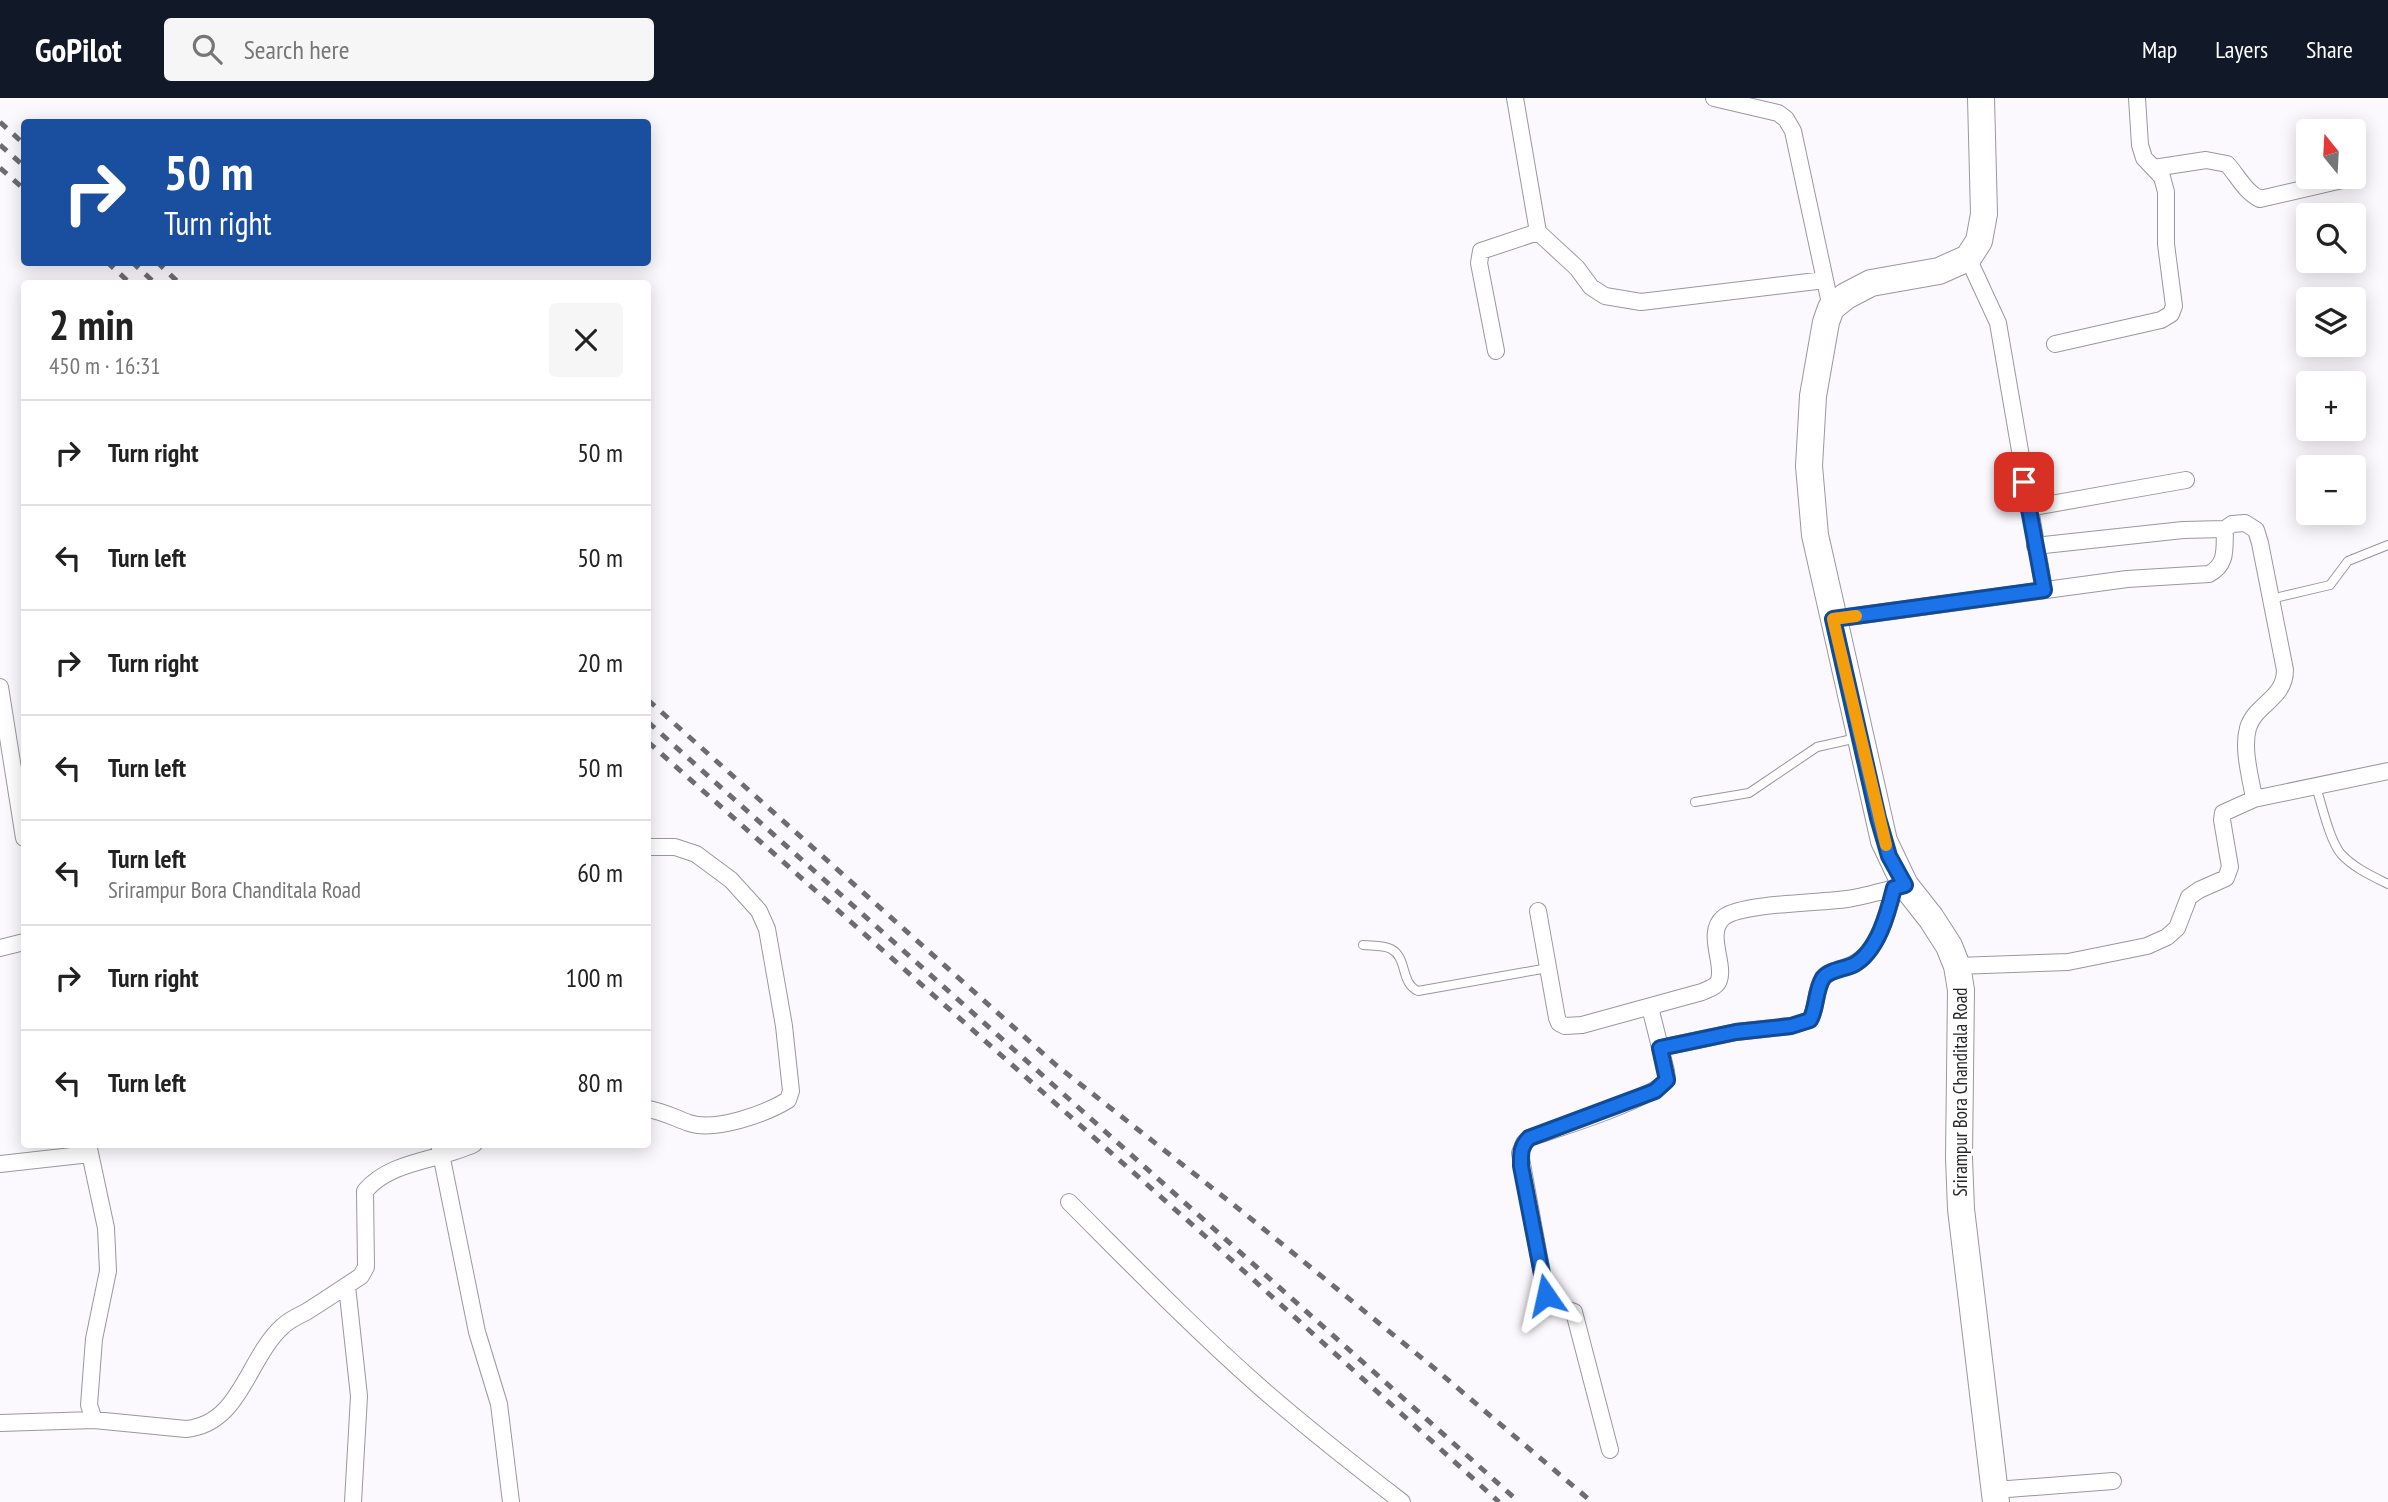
<!DOCTYPE html>
<html lang="en">
<head>
<meta charset="utf-8">
<style>
  body { margin:0; font-family:"PT Sans Narrow",sans-serif; background:#f6f6f6; color:#222; height:100vh; display:flex; flex-direction:column; font-size:26px; white-space:nowrap }
  * { box-sizing:border-box; margin:0 }
  p { font-size:23px; color:#767676 }
  .icon { flex:none; width:38px; height:38px; fill:none; stroke:currentColor; stroke-width:2; stroke-linecap:round; stroke-linejoin:round }
  .map { position:relative; flex:1; overflow:hidden }
  .panel { position:absolute; left:21px; top:182px; width:630px; height:868px; display:flex; flex-direction:column; background:#fff; border-radius:7px; box-shadow:0 4px 18px #0003 }
  .panel>* { flex:none }
  .top-card { position:absolute; left:21px; top:21px; width:630px; height:147px; border-radius:7px; box-shadow:0 4px 18px #0003; background:#1a4fa0; color:#fff; overflow:hidden }
  .needle { width:46px; rotate:342deg }
  .buttons { position:absolute; left:2296px; top:21px; display:grid; gap:14px }
  .buttons a { display:grid; place-items:center; width:70px; height:70px; border-radius:7px; background:#fff; box-shadow:0 4px 18px #0003; font-size:35px }
  .pin { position:absolute; display:grid; place-items:center; width:60px; height:60px; color:#fff; margin:-30px; border-radius:14px; box-shadow:0 4px 10px #0006 }
  .me { position:absolute; width:77px; margin:-38px; rotate:349deg; stroke-linejoin:round; filter:drop-shadow(0 0 5px #0008) }
  .turn { display:flex; align-items:center; gap:24px; height:147px; padding:0 28px; font-size:32px }
  .turn .icon { width:91px; height:91px; stroke-width:2.5 }
  .turn b { display:block; font-size:49px; line-height:60px }
  .round { display:grid; place-items:center; flex:none; width:74px; height:74px; border-radius:7px; background:#f6f6f6 }
  .summary { display:flex; align-items:center; justify-content:space-between; height:119px; padding:0 28px }
  h1 { font-size:42px; font-weight:600; line-height:52px }
  ul { padding:0; list-style:none }
  li { display:flex; align-items:center; gap:21px; height:105px; padding:0 28px; border-top:2px solid #e0e0e0 }
  li div { flex:1 }
  li b { display:block; font-size:26px }
  li em { font-style:normal }
  header { display:flex; align-items:center; gap:42px; box-sizing:border-box; height:98px; padding:0 35px; background:#111827; color:#fff }
  header strong { font-size:33px }
  nav { display:flex; gap:38px; margin-inline-start:auto; font-size:24px }
  .search { width:490px; height:63px; background:#f6f6f6; display:flex; align-items:center; gap:18px; box-sizing:border-box; padding:0 24px; border-radius:7px; color:#767676; font-size:26px }
  .map>svg:first-child { display:block }
</style>
</head>
<body>
<header>
<strong>GoPilot</strong>
<div class="search"><svg class="icon" aria-label="search" viewBox="0 0 24 24"><circle cx="10" cy="10" r="6"/><path d="M15 15l6 6"/></svg>Search here</div>
<nav><a>Map</a><a>Layers</a><a>Share</a></nav>
</header>
<div class="map">
<svg width="2388" height="1404" viewBox="0 0 2388 1404">
  <rect width="100%" height="100%" fill="#fbf9fe"/>
  <g fill="none" stroke-linecap="round" stroke-linejoin="round">
    <defs>
      <path id="service" d="M2271 501 2330 487 2348 463 2388 447
        M2316 689C2322 707 2329 741 2341 756 2354 770 2372 778 2388 786
        M1695 704 1749 695 1817 649 1857 640
        M1363 847C1372 848 1383 847 1391 851 1408 860 1400 885 1418 893L1548 870"/>
      <path id="minor" d="M1515 0 1538 134 1577 170 1591 189 1605 198 1641 204 1825 182
        M1714 0 1778 15 1786 21 1793 33 1831 210
        M2154 70 2206 62 2227 66C2238 78 2245 94 2260 101L2351 80
        M1968 160 1998 225 2044 492
        M2055 246 2161 222 2171 216 2174 208 2166 146V94L2162 79 2144 60 2140 47 2137 0
        M1496 253 1479 165 1481 153 1538 134
        M2028 410 2186 382
        M2035 448 2183 432 2225 431
        M1833 521 2127 481 2209 476C2228 466 2224 450 2225 431L2232 426 2245 425 2256 432 2260 445 2285 572C2285 601 2255 606 2248 630 2242 652 2251 680 2254 701
        M0 589 24 740
        M648 749H675L696 756 731 782 759 813 767 831 784 928 791 993 788 1002C765 1016 715 1034 689 1025 675 1020 662 1013 648 1011
        M1538 813 1557 920 1559 925 1565 928 1582 927 1702 894C1708 891 1717 889 1719 882 1725 865 1705 834 1724 819 1743 805 1820 805 1847 801 1867 798 1886 792 1905 787
        M0 850 24 844
        M1957 868 2068 864 2147 848 2167 839 2177 830 2189 799 2199 792 2226 780 2230 769 2222 722 2223 715 2254 701 2388 673
        M1660 950 1736 934 1791 928 1810 922C1817 910 1815 892 1823 880 1829 872 1844 871 1853 866 1878 854 1888 814 1894 790
        M88 1046 106 1130 108 1173 94 1241 89 1307 94 1322
        M439 1046 477 1234 499 1306 511 1404
        M0 1066 90 1056
        M1069 1104C1132 1167 1194 1231 1261 1290 1307 1330 1354 1367 1402 1404
        M347 1188 359 1298 353 1404
        M0 1325 94 1322 186 1331C241 1326 247 1260 283 1228 289 1222 298 1218 306 1214 325 1202 343 1190 361 1178L366 1169 365 1093C391 1062 439 1063 474 1046
        M1610 1352 1574 1214 1549 1205 1546 1197 1520 1055 1524 1045 1529 1040C1557 1031 1652 1001 1667 982L1666 973 1650 909
        M1995 1392 2113 1383"/>
      <path id="primary" d="M1981 0 1984 116 1979 143 1968 160 1939 173 1871 185 1846 198 1831 210 1826 224 1813 298 1809 368 1815 437 1884 743 1905 787 1931 820 1949 848 1957 868 1961 892 1959 1060 1961 1111 1996 1404"/>
    </defs>
    <use href="#service" stroke="#9a979e" stroke-width="10"/>
    <use href="#minor" stroke="#9a979e" stroke-width="18"/>
    <use href="#primary" stroke="#9a979e" stroke-width="28"/>
    <use href="#service" stroke="#fff" stroke-width="8"/>
    <use href="#minor" stroke="#fff" stroke-width="16"/>
    <use href="#primary" stroke="#fff" stroke-width="26"/>
    <path stroke="#6d6c6f" stroke-width="5" stroke-dasharray="9 9" stroke-linecap="butt" d="M0 24 24 46
      M0 47 24 68
      M0 70 24 91
      M107 164 131 186
      M132 164 156 186
      M157 164 180 186
      M648 602 1056 967 1244 1115 1434 1270 1592 1404
      M648 624 1519 1404
      M648 644 1205 1138 1499 1404"/>
  </g>
  <g fill="none" stroke-linecap="round" stroke-linejoin="round">
    <defs>
      <path id="route" d="M1546 1197 1521 1068C1521 1056 1520 1049 1529 1040L1655 993 1667 982 1660 950 1736 934 1791 928 1810 922C1817 910 1815 893 1823 880 1829 872 1844 871 1853 867 1878 854 1888 814 1894 790L1905 787 1889 758 1878 720 1833 521 2044 492 2024 384"/>
    </defs>
    <use href="#route" stroke="#114b97" stroke-width="18"/>
    <use href="#route" stroke="#1a73e8" stroke-width="12"/>
    <path stroke="#f59e0b" stroke-width="12" d="M1856 518 1833 521 1886 747"/>
  </g>
  <g text-anchor="middle" dominant-baseline="central" stroke-width="6" stroke-linejoin="round" paint-order="stroke">
    <g font-size="19" fill="#272629" stroke="#fff">
      <text transform="translate(1960 994) rotate(-90)">Srirampur Bora Chanditala Road</text>
    </g>
  </g>
</svg>
<div class="buttons">
<a><svg class="needle" viewBox="-14 -14 28 28"><path d="M0-13l5 13h-10z" fill="#e53935"/><path d="M0 13l5-13h-10z" fill="#767676"/></svg></a>
<a><svg class="icon" aria-label="search" viewBox="0 0 24 24"><circle cx="10" cy="10" r="6"/><path d="M15 15l6 6"/></svg></a>
<a><svg class="icon" aria-label="layers" viewBox="0 0 24 24"><path d="M12 4l9 5-9 5-9-5zM3 14l9 5 9-5"/></svg></a>
<a>+</a>
<a>−</a>
</div>
<div class="pin" style="left:2024px;top:384px;background:#d93025"><svg class="icon" aria-label="arrive" viewBox="0 0 24 24"><path d="M6 21V4h12l-3 4 3 4H6"/></svg></div>
<svg class="me" style="left:1546px;top:1197px" viewBox="-20 -20 40 40"><path d="M0-17L14 15 0 8-14 15z" fill="#1a73e8" stroke="#fff" stroke-width="4"/></svg>
<div class="top-card">
<div class="turn"><svg class="icon" aria-label="right" viewBox="0 0 24 24"><path d="M7 20v-9h11M14 6l5 5-5 5"/></svg><div><b>50 m</b>Turn right</div></div>
</div>
<section class="panel">
<div class="summary"><div><h1>2 min</h1><p>450 m · 16:31</p></div><a class="round"><svg class="icon" aria-label="close" viewBox="0 0 24 24"><path d="M6 6l12 12M18 6L6 18"/></svg></a></div>
<ul>
<li><svg class="icon" aria-label="right" viewBox="0 0 24 24"><path d="M7 20v-9h11M14 6l5 5-5 5"/></svg><div><b>Turn right</b></div><em>50 m</em></li>
<li><svg class="icon" aria-label="left" viewBox="0 0 24 24"><path d="M17 20v-9H6M10 6l-5 5 5 5"/></svg><div><b>Turn left</b></div><em>50 m</em></li>
<li><svg class="icon" aria-label="right" viewBox="0 0 24 24"><path d="M7 20v-9h11M14 6l5 5-5 5"/></svg><div><b>Turn right</b></div><em>20 m</em></li>
<li><svg class="icon" aria-label="left" viewBox="0 0 24 24"><path d="M17 20v-9H6M10 6l-5 5 5 5"/></svg><div><b>Turn left</b></div><em>50 m</em></li>
<li><svg class="icon" aria-label="left" viewBox="0 0 24 24"><path d="M17 20v-9H6M10 6l-5 5 5 5"/></svg><div><b>Turn left</b><p>Srirampur Bora Chanditala Road</p></div><em>60 m</em></li>
<li><svg class="icon" aria-label="right" viewBox="0 0 24 24"><path d="M7 20v-9h11M14 6l5 5-5 5"/></svg><div><b>Turn right</b></div><em>100 m</em></li>
<li><svg class="icon" aria-label="left" viewBox="0 0 24 24"><path d="M17 20v-9H6M10 6l-5 5 5 5"/></svg><div><b>Turn left</b></div><em>80 m</em></li>
</ul>
</section>
</div>
</body>
</html>
